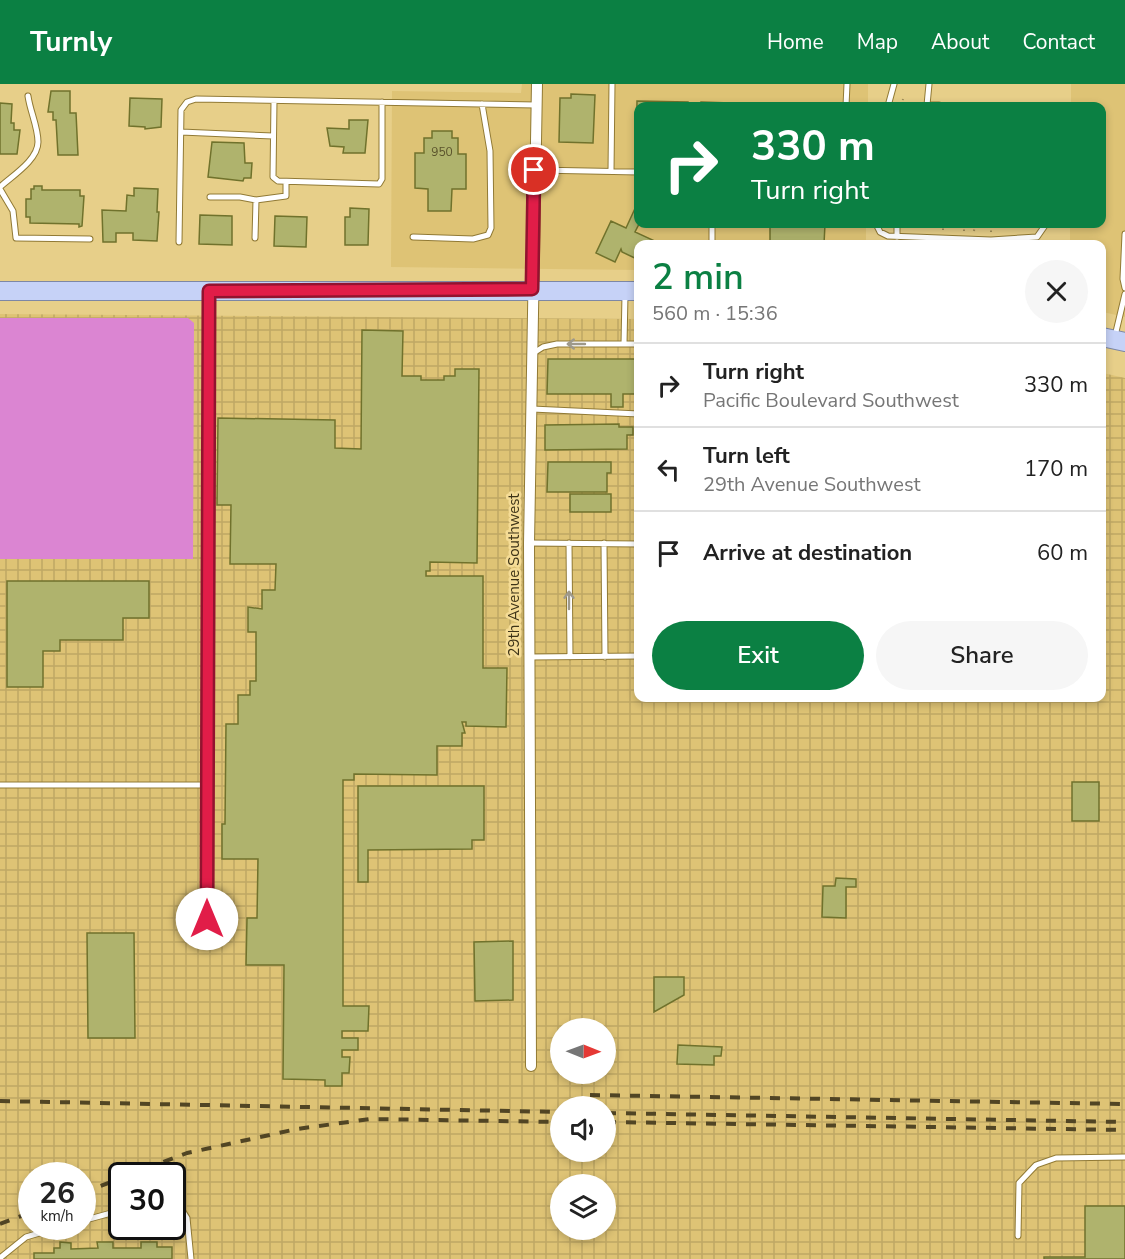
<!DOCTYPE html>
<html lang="en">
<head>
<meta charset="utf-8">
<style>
  body { margin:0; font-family:"Nunito Sans",sans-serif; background:#f6f6f6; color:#222; height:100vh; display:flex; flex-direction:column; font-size:22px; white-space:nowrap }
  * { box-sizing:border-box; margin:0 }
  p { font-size:20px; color:#767676 }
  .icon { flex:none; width:33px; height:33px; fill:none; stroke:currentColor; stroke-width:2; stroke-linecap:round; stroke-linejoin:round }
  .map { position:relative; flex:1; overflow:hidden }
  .drawer { position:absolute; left:634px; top:156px; width:472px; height:462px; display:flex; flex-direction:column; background:#fff; border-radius:12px; box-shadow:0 3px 9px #0003 }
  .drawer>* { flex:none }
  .banner { position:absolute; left:634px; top:18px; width:472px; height:126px; border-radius:12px; box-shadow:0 3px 9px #0003; background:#0b8043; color:#fff; overflow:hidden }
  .needle { width:39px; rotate:91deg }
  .controls { position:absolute; left:550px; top:934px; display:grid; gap:12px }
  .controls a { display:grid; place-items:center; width:66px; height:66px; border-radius:50%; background:#fff; box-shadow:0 3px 9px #0003; font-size:30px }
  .speed { position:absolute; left:18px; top:1078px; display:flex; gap:12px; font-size:30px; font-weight:700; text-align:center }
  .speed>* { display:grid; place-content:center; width:78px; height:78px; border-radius:50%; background:#fff; box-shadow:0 3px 9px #0003; line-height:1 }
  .speed small { font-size:15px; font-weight:400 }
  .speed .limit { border:3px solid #111; border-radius:9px; background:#fff; color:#111 }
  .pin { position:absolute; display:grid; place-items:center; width:51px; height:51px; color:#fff; margin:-26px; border:3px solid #fff; border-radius:50%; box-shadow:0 2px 6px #0007 }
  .me { position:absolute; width:66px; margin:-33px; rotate:0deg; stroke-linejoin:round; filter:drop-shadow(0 0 4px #0008) }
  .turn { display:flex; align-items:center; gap:21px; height:126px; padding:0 18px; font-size:27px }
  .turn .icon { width:78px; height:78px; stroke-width:2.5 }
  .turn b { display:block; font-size:42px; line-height:51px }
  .round { display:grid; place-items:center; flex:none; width:63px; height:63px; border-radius:32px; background:#f6f6f6 }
  .head { display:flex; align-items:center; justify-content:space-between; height:102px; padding:0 18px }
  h1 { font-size:36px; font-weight:600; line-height:45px; color:#0b8043 }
  .primary-button { display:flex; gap:12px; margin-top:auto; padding:12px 18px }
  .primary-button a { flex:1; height:69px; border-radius:36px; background:#0b8043; color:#fff; font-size:24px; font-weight:600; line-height:69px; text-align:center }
  .primary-button a+a { background:#f6f6f6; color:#222 }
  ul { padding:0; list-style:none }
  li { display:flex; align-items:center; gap:18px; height:84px; padding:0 18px; border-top:2px solid #e0e0e0 }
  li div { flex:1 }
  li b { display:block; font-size:22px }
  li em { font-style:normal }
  header { display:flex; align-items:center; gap:36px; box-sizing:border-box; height:84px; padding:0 30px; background:#0b8043; color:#fff }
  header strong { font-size:28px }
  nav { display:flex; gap:33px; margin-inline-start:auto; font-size:21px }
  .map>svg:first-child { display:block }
</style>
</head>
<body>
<header>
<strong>Turnly</strong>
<nav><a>Home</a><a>Map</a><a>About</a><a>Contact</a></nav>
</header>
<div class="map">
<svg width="1125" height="1175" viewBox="0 0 1125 1175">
  <defs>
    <pattern id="industrial-grid" width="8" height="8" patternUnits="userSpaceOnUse" patternTransform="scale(1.5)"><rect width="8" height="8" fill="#dec375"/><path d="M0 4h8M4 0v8" fill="none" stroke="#bfa864"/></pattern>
  </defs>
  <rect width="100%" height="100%" fill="#e7cf89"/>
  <path fill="#dec375" d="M522 0H868V22H639V140H866V160H639V186L391 183 392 7 521 9Z
    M1071 0H1125V233L1103 228 1102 160H1070V140H1102V22H1071Z"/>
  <path fill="url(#industrial-grid)" fill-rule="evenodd" d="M0 230 639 235V614H1102L1103 289 1125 294V1175H0ZM561 945H606V990H561ZM561 1023H606V1068H561ZM32 1092H82V1143H32ZM122 1092H172V1143H122ZM561 1101H606V1146H561Z"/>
  <path fill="#db85d2" d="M0 234H188L194 239 193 475H0Z"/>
  <path fill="#afb36d" stroke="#70722c" stroke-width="1.5" d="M51 7H70V29H76L78 71H58L56 36H53V28H48Z
    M571 10 595 11 593 59 559 58 560 14H571Z
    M130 14 162 15 161 43 145 45V43L129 42Z
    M637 17 688 18V22H639V76H636Z
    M701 18 760 20V22H701Z
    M0 19 12 20 11 39H14V46H20L17 70H0Z
    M773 20 824 22H773Z
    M349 36H368L365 69H343L344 63 330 62 327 44 349 45Z
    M432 47H452V54H458V70H466V105H452L451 127H428V105L415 104V69H424V54H432Z
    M212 58 244 59 245 79H252L251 94H244L243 97 208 93Z
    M34 102H42V106H80V112H84L82 142 79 143V140L30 139V133H26V115H31V105H34Z
    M134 104 158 105 157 128H159L157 157 133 156V149H116V158H103L102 126 126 127 127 111 134 112Z
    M638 118 639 140 635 148 657 158 656 160H639V176L622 168 621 165 615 178 596 169 611 137 626 144Z
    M350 124 369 125 368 161H345V133H350Z
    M200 131 232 132V161L199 160Z
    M275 132 307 133 306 163 274 162Z
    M770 140H825L824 160H770Z
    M362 246 403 247 402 292H421V296H444V292H455V285H479L477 479 430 478V487H426V492H483V584H507L506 643 466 642V638H462L465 649H462V662H437V691L354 690V696H343V922H369L368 947H342V954H358V966H342V973H350L349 989H342V1002H325V996L283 995 284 881H246L247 834H257L258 775H222V740H225L226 640H238V611H250V597H256V548H248V523L262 525V506H275L276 480H230L231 421H217L218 334 335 336V364L361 365Z
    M548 275H635V281H639V306H635V310H623V323H611V310H547Z
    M619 340V343H633V351H627V365L545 366V341Z
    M548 378H611V389H607V408H547Z
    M570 410H611V428H570Z
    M7 497H149V534H123V556H60V567H43V603H7Z
    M1072 698H1099V737H1072Z
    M358 702H484V756H472V765L368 766V798H358Z
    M836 794 856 795V803H846V834L822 833 823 802H835Z
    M87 849H134L135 954H88Z
    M513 857V916L475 917 474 858Z
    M654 893H684V911L654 928Z
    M678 961 722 963 721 972H714V981L677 980Z
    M1085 1122H1125V1175H1044V1173H1085Z
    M60 1158 71 1159V1165L98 1164 97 1158H113V1164H141V1158H157V1163H172V1175H34V1169H54V1164H60Z"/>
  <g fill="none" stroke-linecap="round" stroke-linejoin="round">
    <defs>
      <path id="lane" d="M929 0 927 21H939
        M274 17 273 93 278 97 379 100 382 95V18
        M846 22 847 0
        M888 22 894 0
        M181 48 273 52
        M536 86 639 88
        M611 87 612 0
        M0 103C12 92 38 76 38 58 38 43 30 27 28 12
        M0 105 13 127 16 154 90 155
        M210 113H240L256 116 286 112V98
        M876 140 880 148 888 152 991 156 1037 153 1046 140
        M1125 150 1123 195 1125 204
        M413 153 473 155 488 151 491 144 490 67 482 20
        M897 153V140
        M255 154 256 116
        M179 158 181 26 187 18 196 15 536 21
        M712 160V140
        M1115 252 1125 210
        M624 260 625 211
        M532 270 543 263 557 260H639
        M532 325 639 330
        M530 459 639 460
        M569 459 570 573
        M604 459 605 573
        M530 573 639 572
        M0 701H207
        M172 1122 180 1123 187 1134 191 1175
        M82 1137 122 1126
        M1018 1152 1019 1099 1036 1081 1056 1074 1125 1073
        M0 1174 26 1153 60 1143"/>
      <path id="street" d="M207 835 209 207
        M531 982 529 459 537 0"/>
      <path id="primary" d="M0 207H639
        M1102 253 1125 258"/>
    </defs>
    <use href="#lane" stroke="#917a35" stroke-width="7"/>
    <use href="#street" stroke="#917a35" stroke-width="12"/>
    <use href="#primary" stroke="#7d87a5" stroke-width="20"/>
    <path stroke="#a18f5a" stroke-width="2" stroke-dasharray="1.5 4.5" stroke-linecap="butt" d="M902 22 903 15
      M943 146V140
      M964 147V140
      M974 147 975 140
      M991 148V140"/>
    <use href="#lane" stroke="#fff" stroke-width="5"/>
    <use href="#street" stroke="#fff" stroke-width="10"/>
    <use href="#primary" stroke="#c6d2f7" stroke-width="18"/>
    <path stroke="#514524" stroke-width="4" stroke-dasharray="10 10" stroke-linecap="butt" d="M590 1011 1125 1020
      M0 1017 561 1028
      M606 1029 1125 1038
      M606 1038 1125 1046
      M126 1092 187 1069 297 1045 370 1035 561 1038
      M82 1109 122 1094
      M0 1140 32 1128"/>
  </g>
  <defs><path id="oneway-shaft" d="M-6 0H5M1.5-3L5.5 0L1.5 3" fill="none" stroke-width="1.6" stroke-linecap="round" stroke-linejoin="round" transform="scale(1.5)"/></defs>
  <g stroke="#9e998b">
    <use href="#oneway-shaft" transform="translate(576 260) rotate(-180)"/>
    <use href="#oneway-shaft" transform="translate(569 516) rotate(-90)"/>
  </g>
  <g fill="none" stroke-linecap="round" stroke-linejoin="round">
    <defs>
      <path id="route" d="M207 835 209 207 532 205 534 86"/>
    </defs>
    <use href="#route" stroke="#92132f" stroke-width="15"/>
    <use href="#route" stroke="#e11d48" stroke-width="10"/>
  </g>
  <g text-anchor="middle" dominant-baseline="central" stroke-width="5" stroke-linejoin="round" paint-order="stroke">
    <g font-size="12" fill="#5a532c">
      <text x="442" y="68">950</text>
    </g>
    <g font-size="15" fill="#3d3317" stroke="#f5dc96">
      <text transform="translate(514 491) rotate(-90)">29th Avenue Southwest</text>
    </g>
  </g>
</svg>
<div class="controls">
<a><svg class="needle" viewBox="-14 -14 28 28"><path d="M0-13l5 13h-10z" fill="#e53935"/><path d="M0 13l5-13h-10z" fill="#767676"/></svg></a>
<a><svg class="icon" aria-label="sound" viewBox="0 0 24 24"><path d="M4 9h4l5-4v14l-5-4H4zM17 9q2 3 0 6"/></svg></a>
<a><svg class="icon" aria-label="layers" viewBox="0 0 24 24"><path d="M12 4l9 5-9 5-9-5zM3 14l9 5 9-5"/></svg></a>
</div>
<div class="speed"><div>26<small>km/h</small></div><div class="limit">30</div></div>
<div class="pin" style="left:534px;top:86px;background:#d93025"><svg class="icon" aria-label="arrive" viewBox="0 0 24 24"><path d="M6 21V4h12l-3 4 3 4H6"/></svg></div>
<svg class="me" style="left:207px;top:835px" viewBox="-20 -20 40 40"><circle r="19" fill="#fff"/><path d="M0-13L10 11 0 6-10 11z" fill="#e11d48"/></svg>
<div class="banner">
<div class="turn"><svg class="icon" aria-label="right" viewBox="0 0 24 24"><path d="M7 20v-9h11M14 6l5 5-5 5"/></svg><div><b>330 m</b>Turn right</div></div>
</div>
<section class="drawer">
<div class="head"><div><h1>2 min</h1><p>560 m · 15:36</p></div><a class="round"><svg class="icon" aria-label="close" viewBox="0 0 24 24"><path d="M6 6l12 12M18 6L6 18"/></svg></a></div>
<ul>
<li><svg class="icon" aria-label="right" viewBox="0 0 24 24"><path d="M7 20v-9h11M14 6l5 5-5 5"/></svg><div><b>Turn right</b><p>Pacific Boulevard Southwest</p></div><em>330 m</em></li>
<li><svg class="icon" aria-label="left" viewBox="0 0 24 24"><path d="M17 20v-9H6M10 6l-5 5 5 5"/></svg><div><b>Turn left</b><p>29th Avenue Southwest</p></div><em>170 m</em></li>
<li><svg class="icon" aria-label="arrive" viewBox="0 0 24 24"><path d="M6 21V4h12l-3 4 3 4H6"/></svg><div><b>Arrive at destination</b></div><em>60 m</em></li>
</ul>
<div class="primary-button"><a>Exit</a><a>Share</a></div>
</section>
</div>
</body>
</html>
